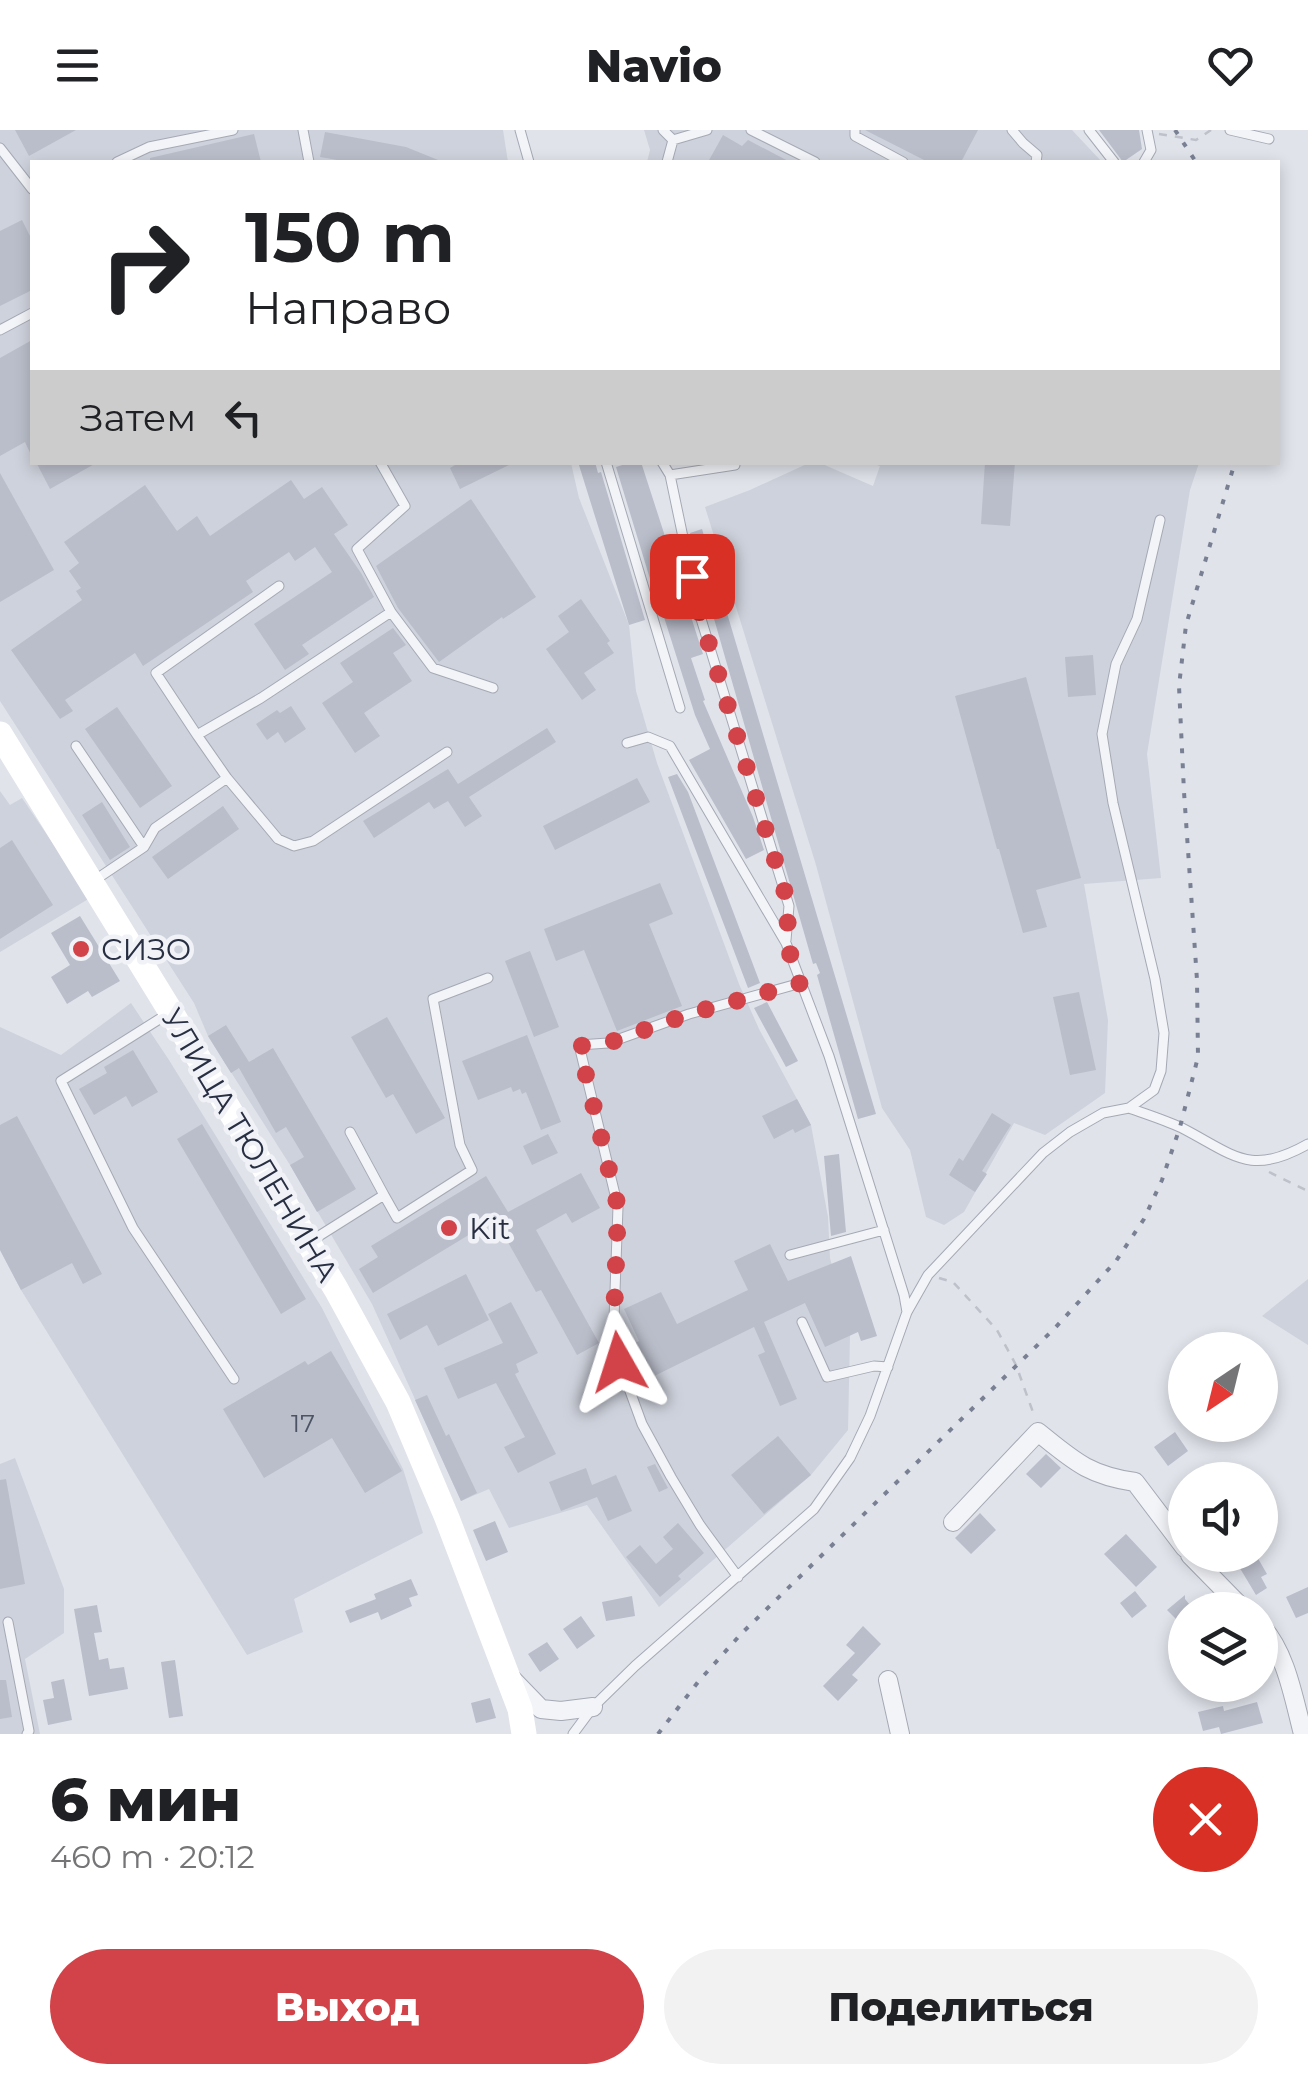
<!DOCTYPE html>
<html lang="ru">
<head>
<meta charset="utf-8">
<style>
  body { margin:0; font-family:Montserrat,sans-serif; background:#f2f2f2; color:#202124; height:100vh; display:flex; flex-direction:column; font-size:38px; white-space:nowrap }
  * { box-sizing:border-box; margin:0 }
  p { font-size:32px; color:#757577 }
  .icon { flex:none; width:55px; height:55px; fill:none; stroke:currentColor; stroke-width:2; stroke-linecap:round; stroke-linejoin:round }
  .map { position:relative; height:1604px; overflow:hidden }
  .panel { display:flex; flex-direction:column; background:#fff; flex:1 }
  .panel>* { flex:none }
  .guide { position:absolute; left:30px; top:30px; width:1250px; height:305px; border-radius:0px; box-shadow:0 5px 15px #0003; background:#fff; color:#202124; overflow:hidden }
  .needle { width:65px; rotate:215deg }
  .fabs { position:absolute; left:1168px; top:1202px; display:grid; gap:20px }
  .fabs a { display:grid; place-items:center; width:110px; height:110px; border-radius:50%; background:#fff; box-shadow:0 5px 15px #0003; font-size:50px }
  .pin { position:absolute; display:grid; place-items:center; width:85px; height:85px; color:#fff; margin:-42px; border-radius:20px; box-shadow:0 5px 15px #0006 }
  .me { position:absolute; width:110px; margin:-55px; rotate:354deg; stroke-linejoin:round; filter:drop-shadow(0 0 8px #0008) }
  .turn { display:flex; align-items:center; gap:35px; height:210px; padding:0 50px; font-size:45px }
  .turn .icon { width:130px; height:130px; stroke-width:2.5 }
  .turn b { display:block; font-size:70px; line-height:85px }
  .then { display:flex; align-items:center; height:95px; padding:0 50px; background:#0003; gap:20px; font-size:38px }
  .round { display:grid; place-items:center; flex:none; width:105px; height:105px; border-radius:52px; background:#f2f2f2 }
  .head { display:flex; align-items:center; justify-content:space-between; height:170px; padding:0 50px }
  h1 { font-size:60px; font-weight:800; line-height:75px }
  .action { display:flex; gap:20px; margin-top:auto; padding:20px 50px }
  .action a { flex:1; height:115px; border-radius:60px; background:#d14348; color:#fff; font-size:40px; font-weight:800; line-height:115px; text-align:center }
  .action a+a { background:#f2f2f2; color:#202124 }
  header { display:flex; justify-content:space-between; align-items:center; height:130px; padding:0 50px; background:#fff; font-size:45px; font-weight:800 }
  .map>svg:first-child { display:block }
</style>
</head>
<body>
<header><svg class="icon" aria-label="menu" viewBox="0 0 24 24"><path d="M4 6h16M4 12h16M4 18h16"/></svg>Navio<svg class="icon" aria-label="heart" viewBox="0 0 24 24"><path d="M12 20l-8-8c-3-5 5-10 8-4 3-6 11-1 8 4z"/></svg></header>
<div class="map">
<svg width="1308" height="1604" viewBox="0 0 1308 1604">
  <rect width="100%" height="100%" fill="#e0e3ea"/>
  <path fill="#ced2dc" d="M0 0H503L508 32H32V332L571 333 579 368 629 495 636 561 657 633 739 854 759 899 811 995 828 1087 830 1128 850 1206 848 1300 811 1345 659 1477 587 1375 509 1398 489 1359 461 1371 372 1174 290 1035 208 906 194 873 0 571Z
    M644 0H1072L1102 32H647L650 20Z
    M809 333H820L873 356 880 336 870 333H1199L1190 360 1147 624 1161 748 1084 754 1108 890 1105 963 1045 1005 1014 993 964 1082 944 1095 926 1087 910 1020 882 978 816 735 705 377 750 360Z
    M0 661 10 675 22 668 90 768 0 822Z
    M131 873 169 930 322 1178 403 1339 423 1403 294 1469 303 1502 247 1525 21 1160 0 1120V897L61 925Z
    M1308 1149V1215L1262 1186Z
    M15 1328 64 1459V1503L25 1529 40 1604H0V1334Z"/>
  <path fill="#babeca" d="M15 0H76L29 26Z
    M865 0H978L961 32H928Z
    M1099 0H1139L1142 19 1123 32Z
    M325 2 406 17 443 32H349L320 27Z
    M254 4 261 32H150V28Z
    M723 5 742 16 748 10 790 32H708Z
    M22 90 32 110V160L0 176V101Z
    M32 210V327L25 312 0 326V228Z
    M36 332H98L50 359Z
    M460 332H515L460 359 450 338Z
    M578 332H595L598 343 601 342 645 490 629 495Z
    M632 332H641L703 524 691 528 705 570 703 571 753 687 764 720 746 729 689 630 710 619 695 585 663 484 661 485 616 337Z
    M985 332H1015L1010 396 981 394Z
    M0 343 54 440 0 472Z
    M291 350 304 369 322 357 348 395 334 404 361 443 374 467 302 515 309 524 285 540 254 494 332 442 315 417 295 431 289 422 246 451 253 462 143 536 135 523 65 570 73 581 60 589 11 520 82 470 76 461 81 458 69 441 79 433 64 412 145 355 177 401 197 386 210 406Z
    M471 369 536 467 503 489 502 487 439 532 398 478 376 436Z
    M702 399 876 984 858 989 817 845 820 843 816 833 813 834 694 419 690 403Z
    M581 469 610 511 607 513 614 523 584 543 596 560 582 570 546 519 569 502 558 486Z
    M393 498 406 515 393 523 412 551 364 583 380 606 355 623 322 573 353 552 340 533Z
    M1093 525 1096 565 1068 567 1065 527Z
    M1026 547 1081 748 1036 760 1047 797 1023 803 999 719H997L955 566Z
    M291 576 306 599 285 613 278 602 267 610 256 594 277 580 280 583Z
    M117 577 172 656 140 678 85 599Z
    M547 598 556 612 469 667 482 686 465 697 448 671 434 679 429 672 374 708 363 691 448 639 458 654Z
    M677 644 688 662 760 853 748 858 668 647Z
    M637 648 650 672 555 720 543 696Z
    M102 672 130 717 110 730 82 685Z
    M223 676 239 699 168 749 152 727Z
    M12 710 53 775 0 809V718Z
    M660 753 673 784 649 794 682 876 617 901 584 820 556 831 544 799Z
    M80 786 120 851 92 867 88 861 67 874 51 847 70 835 51 803Z
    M530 821 559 897 534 907 505 831Z
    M1079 862 1096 940 1070 945 1053 867Z
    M767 872 798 931 786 937 754 878Z
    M387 887 445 988 416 1004 393 964 386 968 351 907Z
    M226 895 249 932 273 918 356 1059 317 1082 290 1035 304 1027 286 997 276 1003 239 938 231 943 208 906Z
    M527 905 561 992 541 1000 526 962 522 964 520 959 513 962 511 957 478 970 462 931Z
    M133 920 158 962 132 977 126 966 94 985 79 959 107 943 104 937Z
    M797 969 811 995 795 1003 793 999 774 1009 762 986Z
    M992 983 1011 995 982 1041 987 1044 975 1062 949 1045 959 1028 963 1031Z
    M17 986 102 1144 83 1154 72 1133 21 1160 0 1120V995Z
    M202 994 306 1169 281 1184 177 1009Z
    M548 1004 558 1023 532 1035 523 1016Z
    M839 1024 846 1102 831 1106 824 1026Z
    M581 1043 600 1078 572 1093 566 1083 536 1100 599 1213 577 1225 541 1160 536 1162 495 1089 373 1163 359 1139 378 1127 371 1116 486 1046 508 1082Z
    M770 1114 788 1151 851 1126 877 1206 861 1211 858 1202 825 1217 805 1173 764 1192 797 1269 780 1276 758 1225 765 1222 754 1197 644 1251 627 1217 639 1211 624 1179 661 1162 677 1194 748 1160 734 1131Z
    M466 1144 489 1190 438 1216 427 1195 400 1210 387 1184Z
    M511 1172 538 1223 516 1234 519 1242 515 1244 556 1324 518 1343 504 1317 525 1307 496 1253 458 1269 444 1238 503 1213 488 1184Z
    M331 1221 402 1341 365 1363 332 1308 264 1348 223 1279 305 1231 308 1235Z
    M427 1265 446 1306 449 1304 477 1363 461 1371 415 1270Z
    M1175 1302 1188 1321 1168 1336 1154 1317Z
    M778 1306 811 1345 764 1384 731 1345Z
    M1046 1324 1061 1338 1041 1358 1026 1344Z
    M655 1334 668 1358 659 1362 647 1337Z
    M586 1338 592 1355 616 1345 632 1381 608 1391 597 1367 561 1381 549 1352Z
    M6 1349 25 1454 0 1459V1350Z
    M980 1383 996 1400 971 1424 955 1408Z
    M495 1391 508 1422 486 1431 473 1400Z
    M678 1393 704 1423 678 1446 681 1449 660 1467 626 1427 640 1415 656 1434 673 1419 663 1407Z
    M1126 1404 1157 1437 1136 1457 1104 1424Z
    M1232 1425H1256L1267 1444 1261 1447 1267 1458 1256 1465Z
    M411 1449 418 1465 409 1468 412 1476 381 1490 378 1482 350 1493 345 1481 376 1469 374 1464Z
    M1308 1457V1483L1296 1488 1286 1467Z
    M1135 1461 1147 1476 1132 1488 1120 1473Z
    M1185 1465V1469L1194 1480H1185V1498L1167 1480Z
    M632 1466 635 1486 606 1491 602 1472Z
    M97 1475 102 1502 94 1503 99 1530 108 1528 110 1539 124 1537 128 1559 89 1566 74 1479Z
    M581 1486 595 1506 577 1519 563 1499Z
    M863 1496 881 1514 852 1545 858 1550 838 1571 823 1556 855 1523 846 1515Z
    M547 1512 559 1529 540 1542 528 1524Z
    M175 1530 183 1586 169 1588 161 1532Z
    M64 1549 72 1590 48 1595 43 1570 54 1568 51 1552Z
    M0 1550H6L12 1587 0 1589Z
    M490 1568 496 1588 476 1593 471 1573Z
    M1257 1572 1263 1593 1221 1604 1219 1597 1203 1601 1198 1582 1223 1576 1224 1581Z"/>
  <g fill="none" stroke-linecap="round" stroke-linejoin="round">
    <defs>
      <path id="lane" d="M303 0 309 32
        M520 0 529 32
        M663 0 673 10 707 0
        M751 0 815 32
        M855 0V6L903 32
        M1012 0 1023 13 1037 25 1036 32
        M1089 0 1114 32
        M1230 0 1269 9
        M0 18 32 59
        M117 32 149 17 233 0
        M667 32 673 10
        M1144 32 1151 20 1147 0
        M0 200 32 183
        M606 332 680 578
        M662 332 670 345 698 479 789 776 786 810
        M670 345 735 335
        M391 482 433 538 493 558
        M197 605 156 543 279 456
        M76 616 144 717
        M227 648 278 709 294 716 313 711 447 622
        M95 750 144 717 155 698 227 648 197 605 261 568 391 482 357 419 405 376 380 332
        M169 883 61 951 133 1098 234 1249
        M1129 978C1146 984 1165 990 1182 998 1234 1025 1250 1047 1308 1014
        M350 1002 384 1065
        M311 1111 384 1065 397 1088 472 1040 460 1015 433 869 488 848
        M790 1125 884 1100
        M907 1182 928 1145 1043 1023 1070 1002 1103 983 1129 978 1154 960 1161 941 1164 903 1155 849 1113 673 1102 604 1116 534 1137 489 1160 390
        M802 1192 827 1247 874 1236 888 1237
        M738 1447 700 1395 671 1347 642 1294 619 1231 614 1189 618 1077 579 915 608 913 689 884 801 853
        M8 1492 29 1601 27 1604
        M573 1604 593 1577 635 1536 814 1379 850 1328 870 1286 907 1182 904 1165 829 926 786 813 670 616 648 607 627 613"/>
      <path id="street" d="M953 1392 1038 1302C1074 1331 1088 1345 1135 1352L1185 1418
        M1190 1425 1244 1480
        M1260 1495C1286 1521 1294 1570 1303 1604
        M512 1549 541 1579 561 1581 593 1577
        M888 1550 900 1604"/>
    </defs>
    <use href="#lane" stroke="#a5a9b4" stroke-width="11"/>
    <use href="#street" stroke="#a5a9b4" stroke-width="20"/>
    <path stroke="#bec1c9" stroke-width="2.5" stroke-dasharray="8 8" stroke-linecap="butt" d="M1159 4 1196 10 1211 0
      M1269 1042 1308 1061
      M939 1148 953 1152 997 1200 1016 1235 1034 1285"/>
    <use href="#lane" stroke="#f3f4f8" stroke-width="9"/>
    <use href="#street" stroke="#f3f4f8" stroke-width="18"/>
    <path stroke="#fff" stroke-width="25" d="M0 604 171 882 336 1159 398 1272 447 1388 520 1579 524 1604"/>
    <path stroke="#798094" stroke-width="4" stroke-dasharray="5 10" stroke-linecap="butt" d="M1175 0 1196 32
      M658 1604 698 1552 741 1504 1055 1198 1116 1131 1144 1089 1162 1050 1180 997 1198 927 1197 850 1184 662 1179 556 1186 495 1235 332"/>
  </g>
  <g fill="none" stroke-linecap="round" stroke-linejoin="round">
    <path stroke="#d14348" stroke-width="18" stroke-dasharray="0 32.4" d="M619 1232 614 1189 618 1077 579 916 608 913 689 884 801 853 786 813 789 776 698 478 692 446"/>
  </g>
  <g fill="#d14348" stroke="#f0f2f7" stroke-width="4">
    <circle cx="81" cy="819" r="10"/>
    <circle cx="449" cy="1098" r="10"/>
  </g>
  <g text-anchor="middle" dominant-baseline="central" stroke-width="9" stroke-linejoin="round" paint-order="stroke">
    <g font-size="25" fill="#4c5364">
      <text x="303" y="1293">17</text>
    </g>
    <g font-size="30" fill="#282f42" stroke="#f0f2f7" text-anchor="start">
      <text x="101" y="819">СИЗО</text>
      <text x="469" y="1098">Kit</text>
    </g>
    <g font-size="30" fill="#282f42" stroke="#f0f2f7">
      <text transform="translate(250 1015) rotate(59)">УЛИЦА ТЮЛЕНИНА</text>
    </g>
  </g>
</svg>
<div class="fabs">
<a><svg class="needle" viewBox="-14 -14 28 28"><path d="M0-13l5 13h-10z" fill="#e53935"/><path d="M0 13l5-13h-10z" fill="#757577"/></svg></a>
<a><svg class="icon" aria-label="sound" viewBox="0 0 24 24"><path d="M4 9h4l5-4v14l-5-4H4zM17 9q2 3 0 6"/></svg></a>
<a><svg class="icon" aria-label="layers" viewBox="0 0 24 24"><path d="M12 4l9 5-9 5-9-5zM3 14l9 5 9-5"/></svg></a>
</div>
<div class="pin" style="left:692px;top:446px;background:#d93025"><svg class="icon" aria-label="arrive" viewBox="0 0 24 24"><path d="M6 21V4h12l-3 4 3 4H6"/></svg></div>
<svg class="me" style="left:619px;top:1232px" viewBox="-20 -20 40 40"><path d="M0-17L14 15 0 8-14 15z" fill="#d14348" stroke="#fff" stroke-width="4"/></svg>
<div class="guide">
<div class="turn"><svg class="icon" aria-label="right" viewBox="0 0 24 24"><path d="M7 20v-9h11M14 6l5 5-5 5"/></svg><div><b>150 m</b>Направо</div></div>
<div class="then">Затем<svg class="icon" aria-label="left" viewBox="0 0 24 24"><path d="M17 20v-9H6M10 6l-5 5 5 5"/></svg></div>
</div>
</div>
<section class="panel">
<div class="head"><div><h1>6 мин</h1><p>460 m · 20:12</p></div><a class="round" style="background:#d93025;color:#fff"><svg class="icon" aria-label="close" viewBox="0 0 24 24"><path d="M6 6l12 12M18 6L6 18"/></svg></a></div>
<div class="action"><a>Выход</a><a>Поделиться</a></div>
</section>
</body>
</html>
